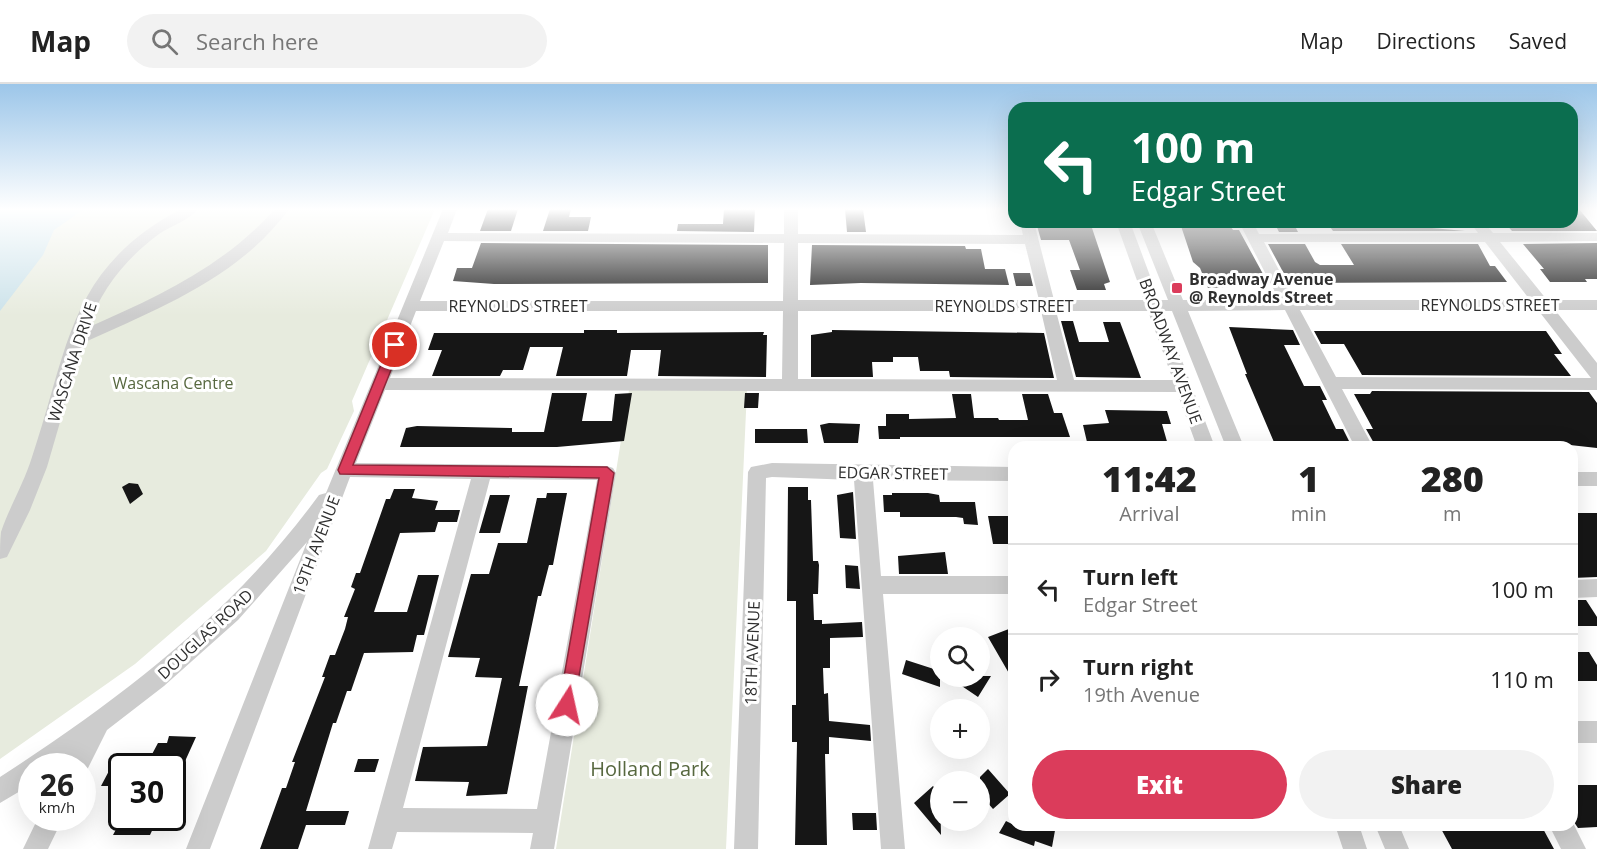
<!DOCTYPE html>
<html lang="en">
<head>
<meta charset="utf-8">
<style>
  body { margin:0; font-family:"Open Sans",sans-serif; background:#f2f2f2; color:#222; height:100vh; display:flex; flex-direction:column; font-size:22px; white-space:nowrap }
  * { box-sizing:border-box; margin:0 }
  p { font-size:20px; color:#767676 }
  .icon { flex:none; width:33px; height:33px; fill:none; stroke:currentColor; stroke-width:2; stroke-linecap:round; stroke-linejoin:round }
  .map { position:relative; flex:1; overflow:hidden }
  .details { position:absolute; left:1008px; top:357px; width:570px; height:390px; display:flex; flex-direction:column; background:#fff; border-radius:18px; box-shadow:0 6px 24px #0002 }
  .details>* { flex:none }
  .guide { position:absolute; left:1008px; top:18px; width:570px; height:126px; border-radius:18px; box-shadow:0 6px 24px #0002; background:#0b6e4f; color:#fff; overflow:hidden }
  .controls { position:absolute; left:930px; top:543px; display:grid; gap:12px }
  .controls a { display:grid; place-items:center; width:60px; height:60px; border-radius:50%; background:#fff; box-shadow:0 6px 24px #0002; font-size:30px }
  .speed { position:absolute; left:18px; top:669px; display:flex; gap:12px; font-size:30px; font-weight:700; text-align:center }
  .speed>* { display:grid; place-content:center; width:78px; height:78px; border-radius:50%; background:#fff; box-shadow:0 6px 24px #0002; line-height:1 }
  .speed small { font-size:15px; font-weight:400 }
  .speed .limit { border:3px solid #111; border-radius:9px; background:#fff; color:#111 }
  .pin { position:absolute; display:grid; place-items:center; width:51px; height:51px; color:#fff; margin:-26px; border:3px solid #fff; border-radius:50%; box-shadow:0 2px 6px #0007 }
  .me { position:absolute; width:66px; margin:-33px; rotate:10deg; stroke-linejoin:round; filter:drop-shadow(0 0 4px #0008) }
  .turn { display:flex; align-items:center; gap:21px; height:126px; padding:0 24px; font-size:27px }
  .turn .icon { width:78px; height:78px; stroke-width:2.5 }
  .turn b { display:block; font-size:42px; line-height:51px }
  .eta { display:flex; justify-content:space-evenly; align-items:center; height:102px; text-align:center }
  .eta b { font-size:36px; font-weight:800; line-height:42px }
  .cta { display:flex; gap:12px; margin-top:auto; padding:12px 24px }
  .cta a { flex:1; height:69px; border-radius:36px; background:#db3c5b; color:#fff; font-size:24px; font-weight:800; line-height:69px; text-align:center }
  .cta a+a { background:#f2f2f2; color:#222 }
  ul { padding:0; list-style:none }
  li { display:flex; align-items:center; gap:18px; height:90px; padding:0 24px; border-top:2px solid #e0e0e0 }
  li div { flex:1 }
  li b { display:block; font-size:22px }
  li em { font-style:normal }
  header { display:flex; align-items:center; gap:36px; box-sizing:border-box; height:84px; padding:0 30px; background:#fff; border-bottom:2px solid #e0e0e0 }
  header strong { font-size:28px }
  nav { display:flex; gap:33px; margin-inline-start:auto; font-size:21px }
  .search { width:420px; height:54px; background:#f2f2f2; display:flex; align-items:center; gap:15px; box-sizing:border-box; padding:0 21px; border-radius:33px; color:#767676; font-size:22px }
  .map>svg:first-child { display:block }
</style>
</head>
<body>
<header>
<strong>Map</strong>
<div class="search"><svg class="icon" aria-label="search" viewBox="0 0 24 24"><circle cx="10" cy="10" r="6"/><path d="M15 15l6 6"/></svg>Search here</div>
<nav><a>Map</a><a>Directions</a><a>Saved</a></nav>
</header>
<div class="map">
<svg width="1597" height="765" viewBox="0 0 1597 765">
  <rect width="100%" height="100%" fill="#fff"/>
  <path fill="#e7ebde" d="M0 125H435L352 317 354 327 327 385 321 389 266 467 135 580 0 675Z
    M629 306H747L726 765H556Z"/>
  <path fill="#cbe2ea" d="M0 125H84L54 146 43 171 0 227Z"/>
  <path fill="#161616" d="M488 125H518L511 147H480Z
    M550 125H571L569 133H591L588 147H543Z
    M724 125H755L754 148 677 147 678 140H723Z
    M845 125H863L866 148H847Z
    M1572 125H1579L1597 147H1512L1505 139H1572Z
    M1036 138H1090L1110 198 1104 200 1106 206H1077L1070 186H1080L1069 156H1041Z
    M1274 138H1293L1298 148H1279Z
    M1356 138H1428L1432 144 1465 147H1333L1328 140H1358Z
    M1181 142 1231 143 1233 146H1239L1269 201 1208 204 1200 184 1193 178Z
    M481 159 768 161V199L494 200 453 197 457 184H472Z
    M1597 159V195H1585L1587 198H1550L1540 185H1544L1523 160Z
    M1268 160H1305L1315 178 1320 181H1354L1341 160H1478L1490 182H1495L1507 198 1289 199Z
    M812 161 965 162 966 165H981L985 185H1005L1009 201 861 199 810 201Z
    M1013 189H1030L1033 202H1016Z
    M1061 237H1073L1079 258H1109L1103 238H1120L1141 294 1076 293Z
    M1229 243 1293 246 1300 261H1284L1304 302H1320L1327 316H1322L1336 345H1343L1352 363H1276L1245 290H1247Z
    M584 246H617V249L764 248 763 251H767L766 293 658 292 661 266H631L627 292H556L563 263H530L523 286H503L500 292H432L442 266H428L434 249H584Z
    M832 246 1044 249 1054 294 950 293 949 287H920L918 273H893V278H872L873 293H811V251L832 248Z
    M1314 247H1546L1562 270H1554L1571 292 1362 291 1344 260H1321Z
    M1372 307 1589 308 1597 319V364L1570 361H1375L1366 345H1373L1354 310H1370Z
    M552 309H587L582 337H612L615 310 632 309 624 357 557 363H400L406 344 417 342 512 344V348H544Z
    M745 309H759L758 324H744Z
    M952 310H971L974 334H998L999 336H1028L1022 310H1048L1054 329H1062L1070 353H900V355H879L878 342H886V330H909V335L956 334Z
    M1105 326 1167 327 1171 340H1162L1168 361 1087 358 1083 341 1109 339Z
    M829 339 860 340 858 359H824L820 341Z
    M755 345H807L808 359H755Z
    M129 399 138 400 143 410 130 420 122 403Z
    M788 403H808V416H811L813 477H818L819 481 818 510H813L814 536H822V540L862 538 863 553 830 554V584H823L824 610 828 609 829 637 870 641 871 657 829 653V670H825L827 761H795L797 658H792V621H796V517H787Z
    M394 405H415L412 414 438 417 435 426H460L457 438H438L435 448 400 449 374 528H407L418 491H439L424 551H417L413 568 364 569 351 607H347L336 639H333L306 727H349L345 741H306L298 765H260L282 704H286L295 678H292L325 593H322L330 571H335L345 545 348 533H344L355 505 351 503 356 489H360L386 415H390Z
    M853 408 856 455 840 454 837 411Z
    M547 409H567L553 481H549L541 512H538L519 602H528L507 710 466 712 469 698 415 697 423 663 487 662 502 594 475 593 480 574 448 573 471 490H489L498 459H527L537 414H546Z
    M892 409H928L939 411 940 418H975L978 441 964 440 963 434 956 433H900V428H884L883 411H892Z
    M490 411H510L500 449H479Z
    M1572 429H1597V493L1572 494Z
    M988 432H1014V460H993Z
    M945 468 948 490H899L898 472Z
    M845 481 858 482 860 505 846 504Z
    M1572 516H1586L1597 533V542H1578L1572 532Z
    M1014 543V598L988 553Z
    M1572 568H1589L1597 581V597H1572Z
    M906 576 940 587V603L902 590Z
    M947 592H991L978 613Z
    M169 652 196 653 172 706V682H155L159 674H150L158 659H167Z
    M358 675H379L375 688H354Z
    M110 685H122V702H101Z
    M988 685 1010 710 993 725 980 710V693Z
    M1572 701H1597V743L1578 744 1572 735Z
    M933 702 940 710 941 751 914 719Z
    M852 729H876L877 746H853Z
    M122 734H158L150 751H113Z
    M1006 737 1014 741H1056L1052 763 1035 757 1034 762 999 749Z
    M1439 741H1541L1554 765H1452Z"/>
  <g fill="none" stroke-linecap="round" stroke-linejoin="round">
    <path fill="#ccc" fill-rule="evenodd" d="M181 125H198C189 136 171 142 159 150 125 175 102 205 87 244 157 213 223 183 275 125H289C239 194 157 225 83 259L47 383 30 426 7 473 0 475C0 467 0 456 1 448 9 424 24 399 32 373 69 264 68 185 181 125Z
      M443 125H457L448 149 784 150V125H798V150L1023 151 1020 138H1034L1054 216H1144L1116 138H1130L1159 216H1168L1137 138H1151L1183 216H1279L1239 138H1253L1259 150 1478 149 1470 138H1484L1493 149H1597V157L1500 158 1547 216H1597V226H1555L1597 279V306L1342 305 1373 363H1355L1285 226 1188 227 1244 363H1226L1172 227H1163L1215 363H1197L1177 308 385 306 356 379 607 382 613 384 616 389 554 765H530L533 749 397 748 392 765H368L471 395 350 393 210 765H186L307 458 238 536 164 602 107 646 85 690 82 691V682H66L70 672 55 682H32V700L0 719V693C121 615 233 529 319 411L326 409ZM444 157 784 159 783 217H420ZM1264 158H1485L1530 216H1295ZM798 159 1025 160 1039 216H798ZM1300 226H1538L1591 294 1336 293ZM416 227H783L782 295 390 294ZM798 227H1041L1057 296 798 295ZM1056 227H1148L1173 296H1074ZM490 395 597 396 537 725 403 724Z
      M772 379 1014 383V397L873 396 881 492H1014V510H883L905 765H881L854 396 772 393 766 394 758 765H734L748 388 751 383Z
      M1572 388H1597V402H1572Z
      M1597 495V513L1572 514V496Z
      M1572 637H1597V659H1572Z
      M38 734H63L48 765H23Z
      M1572 737 1586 765H1561L1549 741H1572Z
      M1335 741H1359L1367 765H1343Z
      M1375 741H1399L1409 765H1385Z"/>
  </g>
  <linearGradient id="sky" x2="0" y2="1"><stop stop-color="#9cc6e9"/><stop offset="0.54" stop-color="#fff"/><stop offset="1" stop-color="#fff" stop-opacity="0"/></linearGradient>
  <rect width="1597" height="232" fill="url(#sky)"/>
  <path fill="#db3c5b" stroke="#8e273b" stroke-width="1.5" d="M395 257 401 261 353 381 607 383 614 389 573 627 567 629 561 627 559 621 599 394 340 390 338 386 389 261Z"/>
  <rect fill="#db3c5b" stroke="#fff" stroke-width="2" x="1171" y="198" width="12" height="12" rx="3"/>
  <g text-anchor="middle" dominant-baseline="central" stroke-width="6" stroke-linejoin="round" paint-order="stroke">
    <g font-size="16" font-weight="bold" fill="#2f2f2f" stroke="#fff" text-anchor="start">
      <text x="1189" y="195">Broadway Avenue<tspan x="1189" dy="18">@ Reynolds Street</tspan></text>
    </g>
    <g font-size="16" fill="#2f2f2f" stroke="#fff">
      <text x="1490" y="221">REYNOLDS STREET</text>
      <text x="518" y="222">REYNOLDS STREET</text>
      <text x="1004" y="222">REYNOLDS STREET</text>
      <text transform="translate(1171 267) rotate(70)">BROADWAY AVENUE</text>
      <text transform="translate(72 278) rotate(-72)">WASCANA DRIVE</text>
      <text transform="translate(893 389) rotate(1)">EDGAR STREET</text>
      <text transform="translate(316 461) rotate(-69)">19TH AVENUE</text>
      <text transform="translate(205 550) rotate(-43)">DOUGLAS ROAD</text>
      <text transform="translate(752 569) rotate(-88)">18TH AVENUE</text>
    </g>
    <g font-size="16" fill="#57683f" stroke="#fff">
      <text x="173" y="299">Wascana Centre</text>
    </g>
    <g font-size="20" fill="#57683f" stroke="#fff">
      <text x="650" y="684">Holland Park</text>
    </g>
  </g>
</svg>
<div class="controls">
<a><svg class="icon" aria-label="search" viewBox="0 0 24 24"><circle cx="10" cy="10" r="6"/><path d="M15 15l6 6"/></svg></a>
<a>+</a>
<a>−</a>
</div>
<div class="speed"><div>26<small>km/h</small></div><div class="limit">30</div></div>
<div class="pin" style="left:395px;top:261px;background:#d93025"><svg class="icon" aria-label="arrive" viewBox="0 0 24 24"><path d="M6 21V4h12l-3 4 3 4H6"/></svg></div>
<svg class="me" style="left:567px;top:621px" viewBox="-20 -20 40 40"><circle r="19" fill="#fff"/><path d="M0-13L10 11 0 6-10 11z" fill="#db3c5b"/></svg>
<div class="guide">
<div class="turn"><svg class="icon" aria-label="left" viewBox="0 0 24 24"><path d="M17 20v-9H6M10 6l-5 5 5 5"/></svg><div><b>100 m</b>Edgar Street</div></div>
</div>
<section class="details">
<div class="eta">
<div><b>11:42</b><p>Arrival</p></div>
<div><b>1</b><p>min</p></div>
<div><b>280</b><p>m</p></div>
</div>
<ul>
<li><svg class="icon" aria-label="left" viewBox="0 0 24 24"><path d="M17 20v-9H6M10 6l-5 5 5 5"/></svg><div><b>Turn left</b><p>Edgar Street</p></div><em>100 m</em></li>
<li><svg class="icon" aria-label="right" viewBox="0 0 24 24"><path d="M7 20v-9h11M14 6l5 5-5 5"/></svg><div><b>Turn right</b><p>19th Avenue</p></div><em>110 m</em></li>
</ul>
<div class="cta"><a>Exit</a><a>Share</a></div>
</section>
</div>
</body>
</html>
